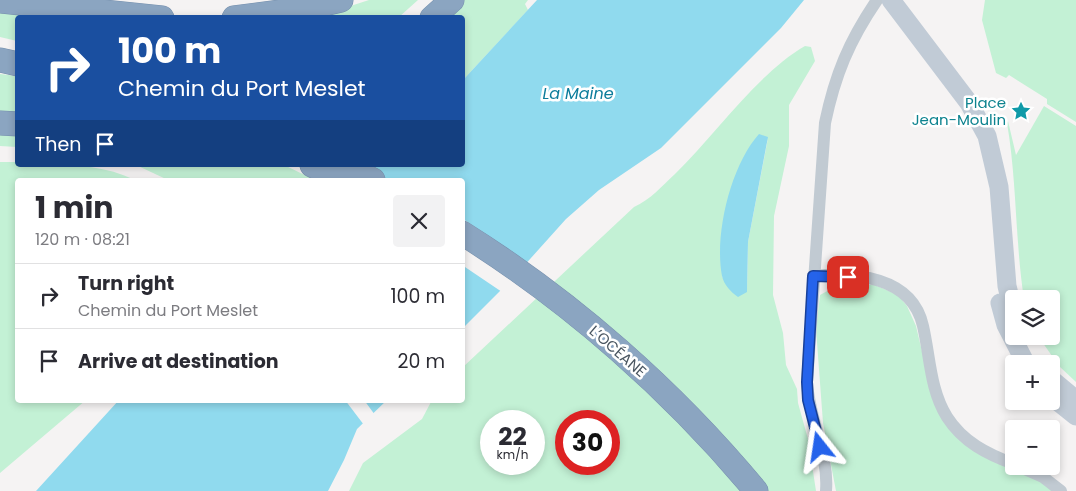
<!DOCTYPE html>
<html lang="en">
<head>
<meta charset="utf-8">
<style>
  body { margin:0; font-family:Poppins,sans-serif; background:#f2f2f3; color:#2b2b33; height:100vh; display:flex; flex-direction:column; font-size:19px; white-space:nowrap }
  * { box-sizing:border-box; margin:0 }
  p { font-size:16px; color:#7c7c81 }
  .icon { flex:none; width:28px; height:28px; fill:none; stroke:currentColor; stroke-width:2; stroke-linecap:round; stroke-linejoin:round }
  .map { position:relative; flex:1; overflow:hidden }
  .details { position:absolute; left:15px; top:178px; width:450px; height:225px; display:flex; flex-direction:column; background:#fff; border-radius:5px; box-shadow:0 2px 8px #0003 }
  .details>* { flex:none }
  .guide { position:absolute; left:15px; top:15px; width:450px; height:152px; border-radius:5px; box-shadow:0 2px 8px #0003; background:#1a4fa0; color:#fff; overflow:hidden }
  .controls { position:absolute; left:1005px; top:290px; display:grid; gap:10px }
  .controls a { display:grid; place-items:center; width:55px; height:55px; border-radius:5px; background:#fff; box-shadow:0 2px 8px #0003; font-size:25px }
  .speed { position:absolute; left:480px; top:410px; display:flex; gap:10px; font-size:25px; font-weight:700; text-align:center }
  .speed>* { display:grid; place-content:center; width:65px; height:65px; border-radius:50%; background:#fff; box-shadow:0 2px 8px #0003; line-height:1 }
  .speed small { font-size:12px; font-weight:400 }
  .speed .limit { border:8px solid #d22; background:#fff; color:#111 }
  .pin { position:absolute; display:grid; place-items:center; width:42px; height:42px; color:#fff; margin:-21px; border-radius:10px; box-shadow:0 2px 8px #0006 }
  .me { position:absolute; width:55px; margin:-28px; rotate:345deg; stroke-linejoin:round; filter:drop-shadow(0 0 4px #0008) }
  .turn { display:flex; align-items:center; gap:18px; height:105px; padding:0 20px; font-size:22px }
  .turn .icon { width:65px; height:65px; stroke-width:2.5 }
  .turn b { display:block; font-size:35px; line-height:42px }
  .then { display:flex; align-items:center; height:48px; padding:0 20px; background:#0003; gap:10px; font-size:19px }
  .round { display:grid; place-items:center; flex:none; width:52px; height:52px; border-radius:5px; background:#f2f2f3 }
  .head { display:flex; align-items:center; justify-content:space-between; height:85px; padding:0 20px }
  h1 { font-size:30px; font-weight:700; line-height:38px }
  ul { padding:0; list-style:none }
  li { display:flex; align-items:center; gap:15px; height:65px; padding:0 20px; border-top:1px solid #e1e1e2 }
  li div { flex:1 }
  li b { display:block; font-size:19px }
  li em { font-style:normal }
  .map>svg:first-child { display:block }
</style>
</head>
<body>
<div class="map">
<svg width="1076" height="491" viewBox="0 0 1076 491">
  <rect width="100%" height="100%" fill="#f5f3f3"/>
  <path fill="#c3f1d5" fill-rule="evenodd" d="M369 0H418L399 17 303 18 329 13Z
    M464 0H528L525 4 528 10 463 80 462 18H443Z
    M985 0H1076V122L1047 104V99L1009 75 1006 78 996 73 982 20Z
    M0 9 70 17 18 18 17 41 0 37Z
    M805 46 811 47 815 61 789 105V146L774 216 773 295 783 333 786 365 797 389 798 403 808 439 816 491H349L363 463 422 419 432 400H462L463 367 634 207C650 200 662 186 675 174 715 135 758 73 805 46ZM768 138 748 242 747 291 722 277ZM491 421H534V464H491ZM566 421H609V464H566Z
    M0 74 17 76V116L0 115Z
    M1044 106 1076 126V382L1059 366 1038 336H1051V299H1024C1015 241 1017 181 1007 123L1008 121 1016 155Z
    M0 133 17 134V147L0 146Z
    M0 162H17L18 165C58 165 97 162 135 180H18V400H86L0 473Z
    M136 165H284L315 180H168Z
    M840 284 875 285 898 295 907 306 916 326 934 402 956 435 1042 482 1052 491H836L823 423 816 329 820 295Z"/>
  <path fill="#90daee" d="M537 0H804L781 28 661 148 599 190 566 219 513 278 463 328 462 180H354L373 165H462L463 80Z
    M759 134 768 137 748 242 747 292 738 297C731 292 724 285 722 276 714 234 731 165 759 134Z
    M119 400H387L357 429 344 460 328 491H36Z"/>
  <path fill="#f5f3f3" d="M463 219 529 264 502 292 462 265Z
    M345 400H364L375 415 364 425Z"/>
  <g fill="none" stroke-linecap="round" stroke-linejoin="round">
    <defs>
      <path id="motorway" d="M0 1 162 18
        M234 18 302 9 341 0
        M432 18 452 0
        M0 60 18 64
        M0 123 18 124
        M312 165 342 180
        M344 165 373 180
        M462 233C572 302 673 391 756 491"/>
    </defs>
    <use href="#motorway" stroke="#7690ad" stroke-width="25"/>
    <path stroke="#c1cad2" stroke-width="12" d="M813 276C854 272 912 276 923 326 930 356 930 390 947 417 963 442 987 454 1014 464
      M1018 466 1043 477 1061 491
      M826 491C829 454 809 419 807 382L825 123C835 75 849 41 877 0"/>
    <path stroke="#c1cbd6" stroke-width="19" d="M891 0 969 103 987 136 999 187 1007 286 1014 315
      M1000 303 1006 325 1026 364
      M1051 379 1076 400
      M1051 396 1076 416"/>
    <use href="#motorway" stroke="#8ba5c1" stroke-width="24"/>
  </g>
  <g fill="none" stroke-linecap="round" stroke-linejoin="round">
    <defs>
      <path id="route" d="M820 447 808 400 807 382 813 276 848 277"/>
    </defs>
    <use href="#route" stroke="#184099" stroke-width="12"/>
    <use href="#route" stroke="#2563eb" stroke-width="9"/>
  </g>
  <defs>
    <symbol id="sight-bare" viewBox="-9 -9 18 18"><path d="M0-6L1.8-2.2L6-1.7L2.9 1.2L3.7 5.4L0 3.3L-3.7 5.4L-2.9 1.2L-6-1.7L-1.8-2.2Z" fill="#0f9aa8" stroke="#fff" stroke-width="2.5" paint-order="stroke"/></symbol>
  </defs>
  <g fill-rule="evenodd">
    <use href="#sight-bare" x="1007" y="97" width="28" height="28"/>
  </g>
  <g text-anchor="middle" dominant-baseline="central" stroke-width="5" stroke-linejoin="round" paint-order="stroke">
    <g font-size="15" fill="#0d838f" stroke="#fff" text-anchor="end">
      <text x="1006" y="102">Place<tspan x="1006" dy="17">Jean-Moulin</tspan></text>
    </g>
    <g font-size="15" fill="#4a5661" stroke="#fff">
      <text transform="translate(618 351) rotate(41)">L’OCÉANE</text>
    </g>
    <g font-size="16" font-style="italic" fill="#0c7c9b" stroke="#fff">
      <text x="578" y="93">La Maine</text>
    </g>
  </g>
</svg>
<div class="controls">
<a><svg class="icon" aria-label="layers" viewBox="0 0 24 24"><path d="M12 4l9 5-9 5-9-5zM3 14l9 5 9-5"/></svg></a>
<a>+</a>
<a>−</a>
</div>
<div class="speed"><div>22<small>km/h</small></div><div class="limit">30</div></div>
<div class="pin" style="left:848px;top:277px;background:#d93025"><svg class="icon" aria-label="arrive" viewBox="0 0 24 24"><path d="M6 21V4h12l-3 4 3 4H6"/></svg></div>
<svg class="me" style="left:820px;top:447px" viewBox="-20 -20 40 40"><path d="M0-17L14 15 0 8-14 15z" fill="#2563eb" stroke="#fff" stroke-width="4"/></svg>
<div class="guide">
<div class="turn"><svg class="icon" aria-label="right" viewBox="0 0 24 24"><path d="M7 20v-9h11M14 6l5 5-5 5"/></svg><div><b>100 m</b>Chemin du Port Meslet</div></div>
<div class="then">Then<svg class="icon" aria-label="arrive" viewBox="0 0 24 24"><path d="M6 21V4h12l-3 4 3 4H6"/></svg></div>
</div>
<section class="details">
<div class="head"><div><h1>1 min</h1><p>120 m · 08:21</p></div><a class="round"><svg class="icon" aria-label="close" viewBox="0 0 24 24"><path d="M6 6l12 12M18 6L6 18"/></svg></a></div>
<ul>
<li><svg class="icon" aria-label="right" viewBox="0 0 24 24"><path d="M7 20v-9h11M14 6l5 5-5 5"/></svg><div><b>Turn right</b><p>Chemin du Port Meslet</p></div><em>100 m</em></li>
<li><svg class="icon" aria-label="arrive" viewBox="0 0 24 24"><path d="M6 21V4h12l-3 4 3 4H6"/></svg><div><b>Arrive at destination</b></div><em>20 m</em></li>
</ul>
</section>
</div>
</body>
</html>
